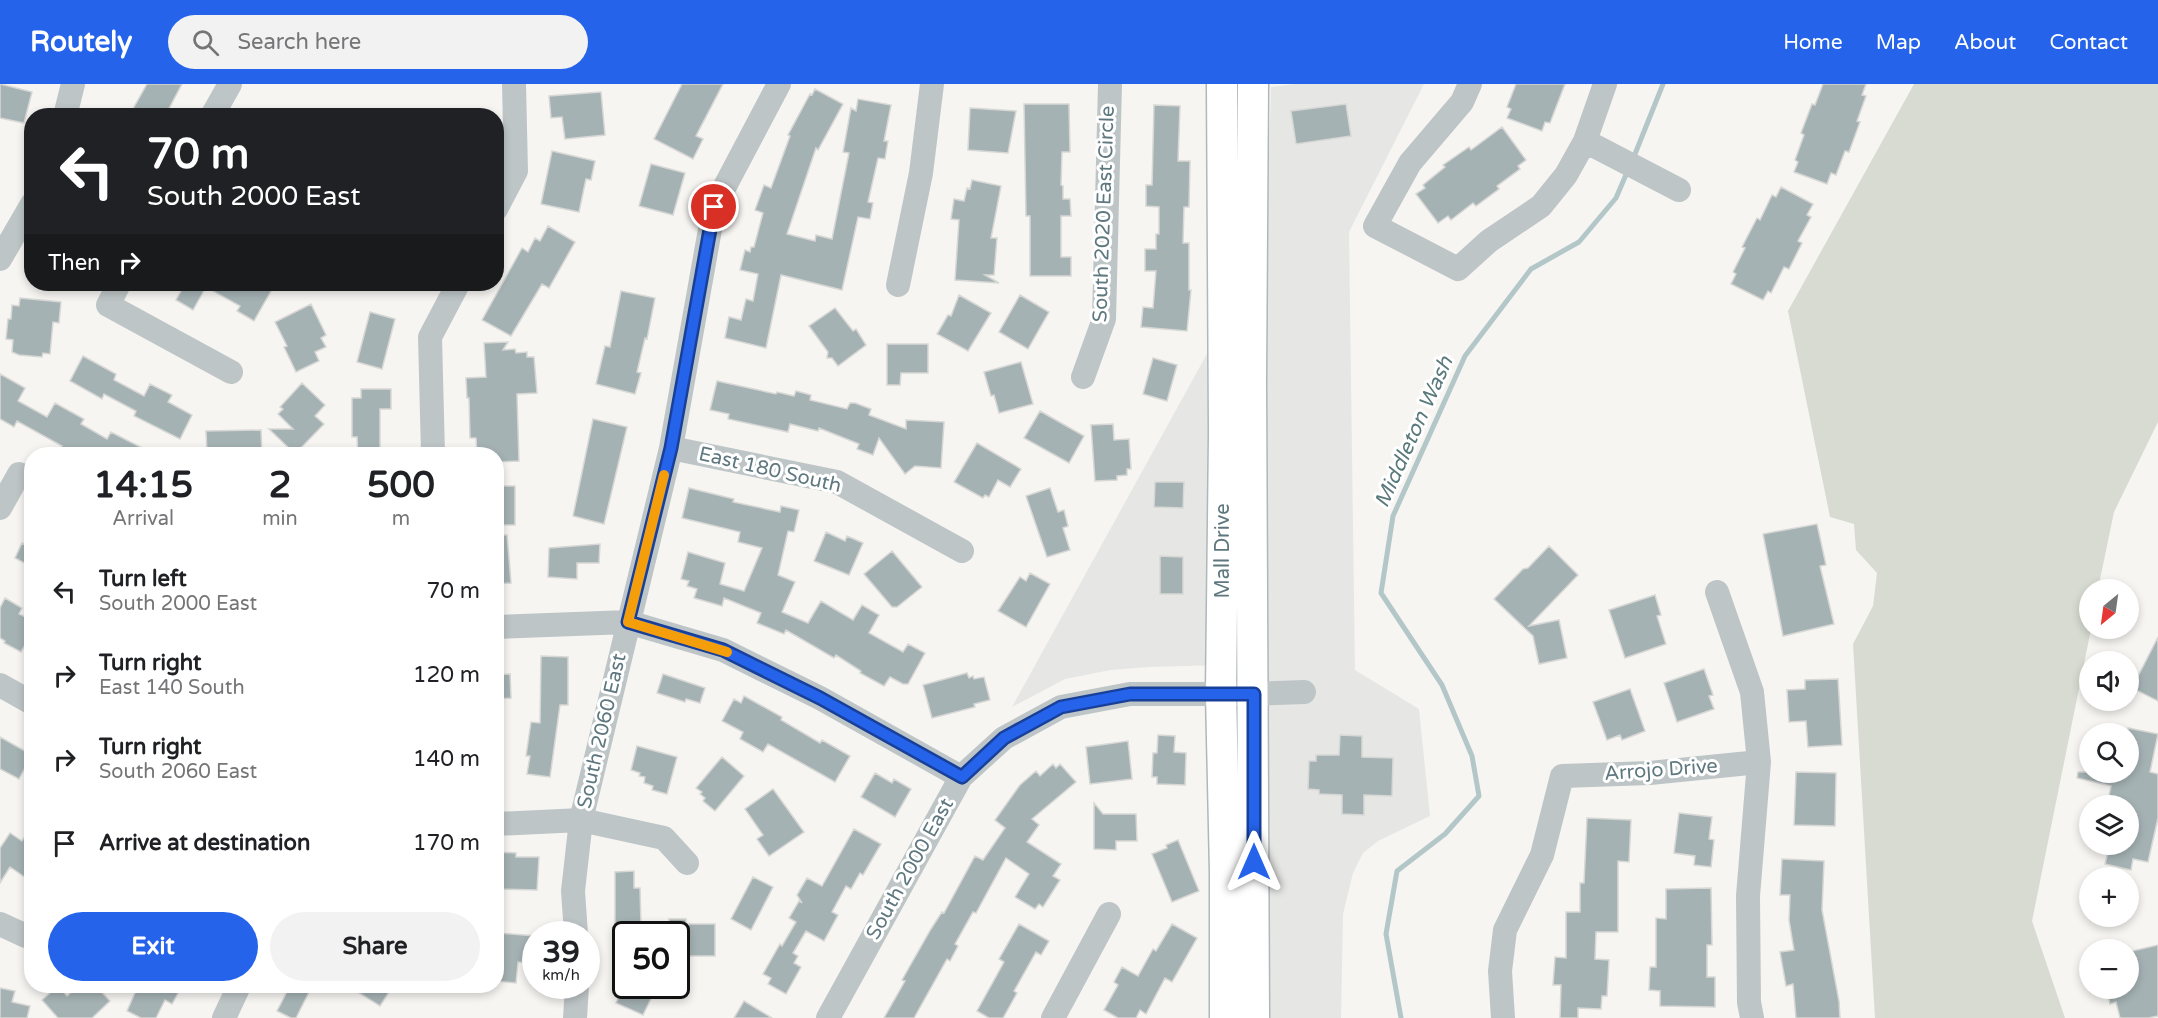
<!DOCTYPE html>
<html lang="en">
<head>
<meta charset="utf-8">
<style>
  body { margin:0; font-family:"Varela Round",sans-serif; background:#f2f2f2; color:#202124; height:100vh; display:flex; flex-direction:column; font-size:22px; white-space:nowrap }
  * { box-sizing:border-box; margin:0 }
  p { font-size:20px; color:#757577 }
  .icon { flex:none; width:33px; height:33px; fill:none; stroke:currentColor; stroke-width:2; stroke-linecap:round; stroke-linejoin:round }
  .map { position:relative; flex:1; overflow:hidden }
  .drawer { position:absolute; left:24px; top:363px; width:480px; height:546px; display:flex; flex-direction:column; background:#fff; border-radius:24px; box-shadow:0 3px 9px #0003 }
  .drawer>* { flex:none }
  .guide { position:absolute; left:24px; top:24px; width:480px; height:183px; border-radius:24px; box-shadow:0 3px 9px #0003; background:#202124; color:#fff; overflow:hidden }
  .needle { width:39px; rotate:209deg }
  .tools { position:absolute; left:2079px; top:495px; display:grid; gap:12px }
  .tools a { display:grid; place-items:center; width:60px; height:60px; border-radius:50%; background:#fff; box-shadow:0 3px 9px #0003; font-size:30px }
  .speed { position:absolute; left:522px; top:837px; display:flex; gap:12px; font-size:30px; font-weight:700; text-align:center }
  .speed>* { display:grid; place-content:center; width:78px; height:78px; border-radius:50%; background:#fff; box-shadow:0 3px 9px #0003; line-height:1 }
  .speed small { font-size:15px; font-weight:400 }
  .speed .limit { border:3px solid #111; border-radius:9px; background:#fff; color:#111 }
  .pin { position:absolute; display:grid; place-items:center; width:51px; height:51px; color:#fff; margin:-26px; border:3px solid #fff; border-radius:50%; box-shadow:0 2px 6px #0007 }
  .me { position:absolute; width:66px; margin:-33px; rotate:0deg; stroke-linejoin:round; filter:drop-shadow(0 0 4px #0008) }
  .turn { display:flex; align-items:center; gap:21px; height:126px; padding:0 24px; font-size:27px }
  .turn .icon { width:78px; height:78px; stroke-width:2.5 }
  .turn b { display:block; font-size:42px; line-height:51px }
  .then { display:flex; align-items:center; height:57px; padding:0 24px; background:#0003; gap:12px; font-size:22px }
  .eta { display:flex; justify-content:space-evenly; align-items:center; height:102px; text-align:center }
  .eta b { font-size:36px; font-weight:800; line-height:42px }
  .button { display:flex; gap:12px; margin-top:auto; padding:12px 24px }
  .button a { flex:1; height:69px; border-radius:36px; background:#2563eb; color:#fff; font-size:24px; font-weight:800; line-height:69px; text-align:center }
  .button a+a { background:#f2f2f2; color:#202124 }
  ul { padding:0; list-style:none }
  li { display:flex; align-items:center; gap:18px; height:84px; padding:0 24px }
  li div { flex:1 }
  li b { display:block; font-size:22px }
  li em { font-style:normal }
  header { display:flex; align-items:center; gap:36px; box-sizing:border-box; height:84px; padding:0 30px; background:#2563eb; color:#fff }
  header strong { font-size:28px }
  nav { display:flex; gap:33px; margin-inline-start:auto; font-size:21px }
  .search { width:420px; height:54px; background:#f2f2f2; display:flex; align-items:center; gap:15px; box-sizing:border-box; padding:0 21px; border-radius:33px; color:#757577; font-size:22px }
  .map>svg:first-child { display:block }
</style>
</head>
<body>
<header>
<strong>Routely</strong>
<div class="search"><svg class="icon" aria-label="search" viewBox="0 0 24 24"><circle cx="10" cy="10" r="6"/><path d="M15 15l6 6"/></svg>Search here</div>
<nav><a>Home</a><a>Map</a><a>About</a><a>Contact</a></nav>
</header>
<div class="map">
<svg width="2158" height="934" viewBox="0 0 2158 934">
  <rect width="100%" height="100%" fill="#f6f5f2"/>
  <path fill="#e6e7e5" d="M1295 0H1424L1349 148 1355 586 1419 625 1430 732 1378 757 1363 769 1353 789 1343 830 1341 934H1270L1262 580 1149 583 1111 586 1065 595 1012 623 1266 163 1271 3Z"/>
  <path fill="#d7dbd1" d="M1914 0H2158V338L2114 428 2098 505 2090 506 2091 545 2032 837 2065 934H1875L1853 560 1873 522 1877 489 1856 466 1854 440 1830 433 1788 227Z"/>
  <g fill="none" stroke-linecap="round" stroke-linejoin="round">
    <path stroke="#b4c7c8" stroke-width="5" d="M1633 75 1663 0
      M1401 934 1386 850 1397 787 1445 750 1479 712 1472 672 1442 601 1381 509 1393 432 1465 272 1531 185 1579 158 1616 114 1628 86"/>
  </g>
  <path fill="#a5b2b4" stroke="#d7d7d5" stroke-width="1.5" d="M0 0 32 8 24 39 0 34Z
    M147 0H182L165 32H129Z
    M682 0H723L696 52 703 55 693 75 654 55Z
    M1516 0H1565L1550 39 1545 38 1542 47 1507 34 1511 25 1507 23Z
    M1823 0H1866L1862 11 1866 12 1857 37 1860 38 1849 68 1845 67 1836 91 1831 89 1827 100 1794 88 1798 78 1795 76 1804 51 1801 49 1812 20 1815 21Z
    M815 5 843 20 818 66 816 64 787 150 815 157 816 151 832 155 849 69 843 68 851 24 856 27 858 15 891 21 884 57H888L885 75 878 74 868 118 873 119 870 135 858 133 842 206 781 191 766 264 725 254 729 233 741 236 746 215 753 217 758 190 740 186 745 166 750 168 751 163H754L763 129 755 126 764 101 771 104 790 52 788 51 810 10 812 11Z
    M601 8 605 51 565 55 562 33 551 34 549 12Z
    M1024 20H1069L1070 68H1062L1061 101 1063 102V115H1070L1071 132H1061V173H1071V192H1030V132H1026Z
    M1346 20 1351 52 1296 60 1291 27Z
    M1154 21 1180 22 1178 77H1190L1189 123H1184L1183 159H1189V206H1191L1187 247 1141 243 1143 223 1153 224 1156 187H1145V165H1156V150H1159V123L1146 122V101H1152Z
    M970 24 1016 27 1008 69 968 66Z
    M1502 43 1526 76 1518 82 1520 85 1497 102 1499 105 1476 122 1473 119 1451 136 1448 132 1438 139 1416 110 1425 104 1423 101 1445 83 1443 81 1469 63 1471 66Z
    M552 67 595 77 591 96 586 95 579 128 541 120Z
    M651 80 685 89 673 131 639 122Z
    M972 96 1001 102 991 154H997L994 191H985L999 199 955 196 959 136 951 135 954 115 964 117 967 104 970 105Z
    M1781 103 1813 120 1807 131 1811 133 1798 157 1802 159 1789 185 1784 183 1771 209 1768 207 1763 216 1731 200 1736 190 1733 188 1745 164 1742 163 1757 134 1760 136 1772 111 1776 113Z
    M548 142 575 158 549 204 542 200 511 252 482 236 522 164 528 168 535 154 540 157Z
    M185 200H259L271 207 254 237 237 227 240 222 206 203 193 226 176 216Z
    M621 207 655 214 647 255 645 254 637 288 641 289 635 310 596 300 605 262 610 263Z
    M959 211 991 229 968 267 937 250 948 231 951 232Z
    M1020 211 1049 228 1028 265 999 248Z
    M20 214 61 218 59 239 53 238 50 270 43 269 42 273 19 271 12 268 13 256 6 255 8 235H11L12 221 19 222Z
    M311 220 326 251 321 254 326 263 315 268 319 277 296 288 284 263 287 262 275 238Z
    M835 224 853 247 856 245 866 261 838 282 832 274H827L828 268 809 242Z
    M370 228 395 235 382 285 357 278Z
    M508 258 503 266 515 265 516 269 527 268V273H534L537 309 517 310 519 377 496 378V370H477L476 354H470L469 314H467L466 294 486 293 484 259Z
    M887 260H928V289H901L900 301H887Z
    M83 272 116 290 114 296 144 312 150 300 172 311 168 318 192 331 180 355 134 332 136 327 104 310 102 315 70 297Z
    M1153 274 1177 281 1167 317 1143 310Z
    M1021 278 1033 320 999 329 994 311 991 312 984 288Z
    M0 290 25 304 18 317 47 333 55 319 84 335 81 340 107 355 111 348 154 370H57L62 362 17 337 14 343 0 335Z
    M717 297 776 310 777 308 794 312 796 307 811 311 810 316 847 325 850 319H855L871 325 869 331 906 345V336L944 338 941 384 915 382 905 390 879 354 873 371 857 365 859 360 819 344 818 347 790 340 788 348 728 335 729 330 710 326Z
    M302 299 325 321 315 332 324 340 295 370 269 345H293L278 330 283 325 280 323Z
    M361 305H391V325H380V370H358L357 353H352V314H361Z
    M1040 327 1084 352 1069 379 1024 354Z
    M593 335 627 343 604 440 573 432Z
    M1113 340 1114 356 1129 355 1131 385H1127V391L1117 392V396L1095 397 1091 341Z
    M261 346 262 370H207L206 347Z
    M977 359 1021 385 1010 403 998 396 989 413 985 411 983 414 954 398Z
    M1155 398H1184L1183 424 1154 423Z
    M496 402H515V441H496Z
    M689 404 734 415 733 418 780 428 781 422 799 426 794 448 788 447 778 491 795 498 782 528 808 539 821 517 853 536 862 521 879 531 869 549 903 568 908 560 925 569 908 600H903L890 593 884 602 860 589 861 587 836 571 834 574 786 546 784 550 757 539 761 529 724 514 722 522 694 514 697 505 687 502 689 497 681 495 688 468 725 479 720 500 744 507 762 464 738 458 740 448 682 434Z
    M1050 404 1058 428 1064 426 1068 442 1063 444 1070 466 1047 473 1026 412Z
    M1817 440 1826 481 1820 482 1834 540 1783 552 1763 450Z
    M826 448 845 457 847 452 863 459 849 491 814 477Z
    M496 451H507L511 499 496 500Z
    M22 459 32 464V483L15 474Z
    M600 460 599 479H577V495L548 493 549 464Z
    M1549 462 1578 491 1529 542 1559 536 1567 574 1539 580 1533 552 1494 515 1523 485 1528 484Z
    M892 467 922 503 897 523H892L864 490Z
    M1160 472 1183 473V510H1160Z
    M1030 489 1050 500 1026 543 998 527 1020 493 1026 497Z
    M1655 511 1661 531 1657 532 1666 560 1625 574 1609 526Z
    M5 514 22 524 19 530 32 536V549L21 568 4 559 5 557 0 554V524Z
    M2158 553V617L2132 604Z
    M541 572 568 573V621H560L550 693 527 690 530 672H526L531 638 540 639Z
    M1704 585 1713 611 1709 612 1714 625 1677 638 1664 599Z
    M967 589 969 594 973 592 974 595 984 593 990 616 974 620 975 623 932 634 923 601Z
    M510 590 511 614 496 615V591Z
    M663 590 705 604 700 619 686 615 685 618 657 609Z
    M1838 595 1842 661 1808 663 1806 637 1789 638 1787 606 1805 605V596Z
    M1630 605 1645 647 1622 656 1620 651 1607 656 1593 618Z
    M744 612 782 633 781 636 820 659 822 656 850 672 835 698 768 660 763 668 740 655 743 648 722 637 734 615 741 619Z
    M2128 644 2158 650 2150 688 2158 690V734L2148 778 2133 775 2131 786 2105 780 2108 768 2096 766 2097 760H2128V722H2107L2111 702 2077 694 2078 688H2128Z
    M1158 651 1175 652 1174 668 1186 669 1185 701 1157 700V693H1152L1153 669H1157Z
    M1340 651 1362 652V673L1393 674 1392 712 1364 711V731L1342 730V711L1319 710V706L1308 705 1309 677H1316V671H1339Z
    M0 653 32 671 19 695 0 685Z
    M1128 657 1132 695 1090 700 1086 663Z
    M637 662 677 673 667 710 652 706 653 702 644 699 645 693 639 692 640 689 631 686Z
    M722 673 744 692 715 727 703 717 705 714 700 710 702 708 696 704Z
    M1053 680 1056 684 1060 680 1076 698 1032 735 1039 741 1027 758 1061 780 1053 792 1060 796 1043 823 1039 820 1035 825 1015 813 1029 790 1006 774 976 829 973 828 955 860 958 862 950 877 947 875 914 934H884L905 897 902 896 931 845 942 828 944 829 975 772 983 776 1005 744 995 736 1020 701 1036 687 1040 692Z
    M1796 688 1836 689 1835 742 1794 741Z
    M875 689 892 699 894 695 911 705 895 733 861 713Z
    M773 705 804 748 769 772 757 755 763 751 745 725Z
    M1094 719 1103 730H1136L1137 757H1116V766L1094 765Z
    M1679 729 1712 733 1709 755 1714 756 1711 783 1694 781 1695 772 1674 769Z
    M1587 734 1631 736 1629 778 1618 777V848H1596L1595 875 1609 876 1607 912H1602L1601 925 1578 924V934H1560L1561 901H1553L1555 873 1566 874V828H1580V799H1584Z
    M32 741V798L10 783 0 799V764L10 749 22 757Z
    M854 745 881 760 863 791 860 789 851 805 846 802 832 828 838 831 824 857 806 847 793 869 798 872 794 879 801 883 786 910 768 900 771 894 763 890 780 860 782 862 796 838 789 834 799 817 802 819 797 811 807 794 822 802Z
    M1178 756 1199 807 1172 818 1152 770 1167 764 1166 761Z
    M496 768 516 769V773H539L537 806 496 805Z
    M1782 775 1824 777 1822 826 1839 917 1840 934H1796L1793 900 1786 902 1780 868 1794 866 1789 836 1790 811H1780Z
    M634 787V804H640L641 841 615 842V788Z
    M753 793 773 803 751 846 731 835Z
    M1711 804 1712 861H1707V893H1715V923L1660 922V907L1649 906 1650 883H1656V834L1666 835V805Z
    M669 835H686V840H715V872H676V850H669Z
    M1019 840 1049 857 1041 871 1036 868 1014 907 1017 909 1003 934H989L977 927 1004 878 999 875Z
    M1172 840 1197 854 1172 898 1165 894 1146 930 1140 926 1136 934H1118L1104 926 1118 901 1114 898 1122 883 1138 892 1153 865 1156 867Z
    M499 849 536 852V879L518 878 516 899 496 897Z
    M2158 861V932L2148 934H2120L2116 918 2110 920 2106 904H2128V868Z
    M58 902 67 912 78 902H96L110 917 92 934H58L42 916Z
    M138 902H182L172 920 165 916 156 934H141L127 927Z
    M290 902H312L296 934H291L277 927Z
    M348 902H393L380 922Z
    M624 902H657L643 931 616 919Z
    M0 904 15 907 12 918 30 922 27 934H0Z
    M744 917 772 934H734Z"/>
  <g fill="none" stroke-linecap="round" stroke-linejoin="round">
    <defs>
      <path id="major" d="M1222 0 1224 350 1221 610 1225 788V934
        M1253 0 1251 297 1254 934"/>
    </defs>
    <use href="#major" stroke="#afb7ba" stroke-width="33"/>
    <path stroke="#bec5c7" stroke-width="24" d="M1470 0 1462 18 1410 79 1375 142 1458 185 1489 157 1541 122 1566 91 1585 57 1605 0
      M65 32 73 0
      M212 32 230 0
      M1585 57 1679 106
      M496 125 516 87 514 0
      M0 175 32 120
      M119 200 108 221 231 288
      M898 201 921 89 932 0
      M1083 293 1104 235 1110 0
      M671 364 837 398 962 467
      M433 370 430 253 458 200
      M0 424 19 390
      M1717 508 1752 608 1759 678 1748 812 1749 918 1752 934
      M496 543 628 538 723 566 820 614 961 693
      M0 601 32 619
      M496 740 581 736 664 754 687 779
      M0 840 26 852
      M576 850 573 807 581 736 671 364 714 123 779 0
      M224 934 239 902
      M575 934 577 902
      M828 934 961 693 1004 654 1061 623 1130 610H1254L1304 608
      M1053 934 1109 830
      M1503 934 1500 887 1505 846 1542 771 1562 692 1650 689 1759 678"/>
    <use href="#major" stroke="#fff" stroke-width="30"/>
  </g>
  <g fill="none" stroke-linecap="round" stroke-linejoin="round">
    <defs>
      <path id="route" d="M714 123 671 364 628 538 723 566 820 614 962 693 1004 654 1061 623 1130 610H1254V778"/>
    </defs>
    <use href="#route" stroke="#184099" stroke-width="15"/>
    <use href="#route" stroke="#2563eb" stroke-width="10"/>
    <path stroke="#f59e0b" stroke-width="10" d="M664 391 628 538 727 568"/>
  </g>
  <g text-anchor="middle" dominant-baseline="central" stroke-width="6" stroke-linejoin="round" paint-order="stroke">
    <g font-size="20" fill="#5f787f" stroke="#fff">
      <text transform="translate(1104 130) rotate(-88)">South 2020 East Circle</text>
      <text transform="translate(770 386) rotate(13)">East 180 South</text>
      <text transform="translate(1223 467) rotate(-90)">Mall Drive</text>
      <text transform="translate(602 647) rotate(-77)">South 2060 East</text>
      <text transform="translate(1661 686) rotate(-4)">Arrojo Drive</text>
      <text transform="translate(910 785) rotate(-61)">South 2000 East</text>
    </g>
    <g font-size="21" font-style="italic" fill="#5a797b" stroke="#fff">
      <text transform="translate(1414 348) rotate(-66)">Middleton Wash</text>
    </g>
  </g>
</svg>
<div class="tools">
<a><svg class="needle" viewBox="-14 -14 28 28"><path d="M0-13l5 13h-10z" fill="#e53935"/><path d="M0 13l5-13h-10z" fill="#757577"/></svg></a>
<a><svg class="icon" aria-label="sound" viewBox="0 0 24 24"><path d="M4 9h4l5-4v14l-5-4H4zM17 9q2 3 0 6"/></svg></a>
<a><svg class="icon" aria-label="search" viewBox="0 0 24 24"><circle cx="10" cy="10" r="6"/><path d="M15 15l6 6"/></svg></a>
<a><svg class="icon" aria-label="layers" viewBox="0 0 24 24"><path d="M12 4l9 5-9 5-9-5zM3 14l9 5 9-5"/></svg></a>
<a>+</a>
<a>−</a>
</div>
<div class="speed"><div>39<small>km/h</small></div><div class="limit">50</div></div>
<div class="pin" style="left:714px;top:123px;background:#d93025"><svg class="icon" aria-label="arrive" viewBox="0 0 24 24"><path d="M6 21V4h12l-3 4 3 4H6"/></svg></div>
<svg class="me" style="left:1254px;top:778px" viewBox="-20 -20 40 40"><path d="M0-17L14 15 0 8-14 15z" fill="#2563eb" stroke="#fff" stroke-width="4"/></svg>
<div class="guide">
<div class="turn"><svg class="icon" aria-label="left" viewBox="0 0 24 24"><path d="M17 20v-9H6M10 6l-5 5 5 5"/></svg><div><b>70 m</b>South 2000 East</div></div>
<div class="then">Then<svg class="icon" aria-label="right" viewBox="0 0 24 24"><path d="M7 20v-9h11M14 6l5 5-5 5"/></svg></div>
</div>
<section class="drawer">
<div class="eta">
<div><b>14:15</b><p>Arrival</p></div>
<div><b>2</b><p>min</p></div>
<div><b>500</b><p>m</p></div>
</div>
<ul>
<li><svg class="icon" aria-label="left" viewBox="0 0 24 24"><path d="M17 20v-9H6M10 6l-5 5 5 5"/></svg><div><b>Turn left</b><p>South 2000 East</p></div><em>70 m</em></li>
<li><svg class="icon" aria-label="right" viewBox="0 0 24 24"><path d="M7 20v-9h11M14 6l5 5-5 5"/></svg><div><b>Turn right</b><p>East 140 South</p></div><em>120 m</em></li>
<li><svg class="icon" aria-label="right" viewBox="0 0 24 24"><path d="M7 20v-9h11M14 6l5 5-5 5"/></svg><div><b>Turn right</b><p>South 2060 East</p></div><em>140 m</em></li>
<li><svg class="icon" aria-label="arrive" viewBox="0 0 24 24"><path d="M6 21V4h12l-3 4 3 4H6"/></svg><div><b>Arrive at destination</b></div><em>170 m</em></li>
</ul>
<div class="button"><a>Exit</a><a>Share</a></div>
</section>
</div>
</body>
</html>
